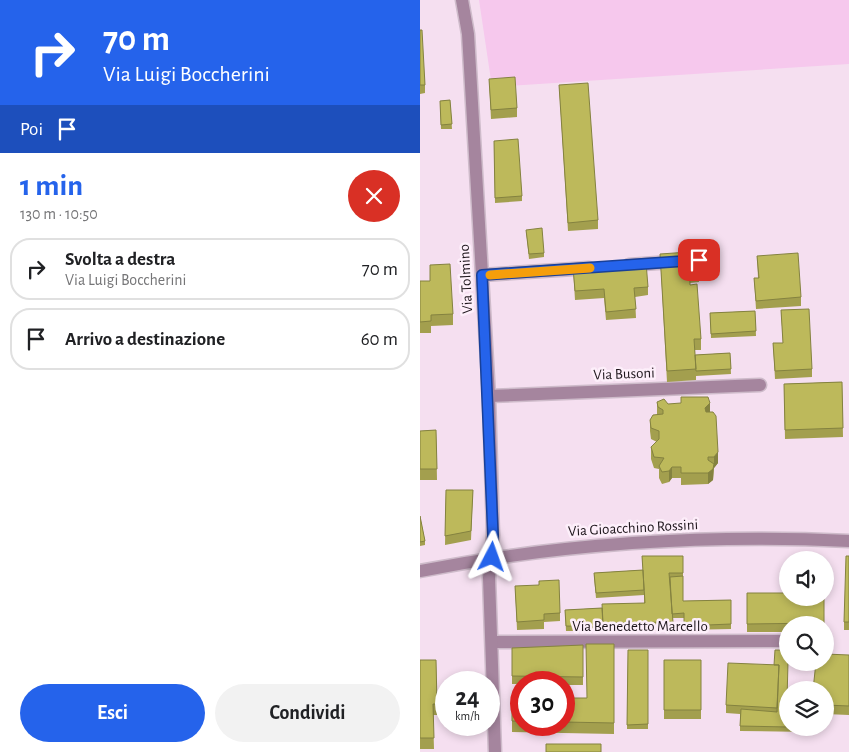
<!DOCTYPE html>
<html lang="it">
<head>
<meta charset="utf-8">
<style>
  body { margin:0; font-family:"Alegreya Sans",sans-serif; background:#f2f2f2; color:#202124; height:100vh; display:flex; flex-direction:column; font-size:19px; white-space:nowrap }
  * { box-sizing:border-box; margin:0 }
  p { font-size:16px; color:#757577 }
  .icon { flex:none; width:28px; height:28px; fill:none; stroke:currentColor; stroke-width:2; stroke-linecap:round; stroke-linejoin:round }
  .map { position:relative; flex:1; overflow:hidden }
  .panel { display:flex; flex-direction:column; background:#fff; width:420px }
  .panel>* { flex:none }
  .top-card { background:#2563eb; color:#fff; overflow:hidden }
  .buttons { position:absolute; left:359px; top:551px; display:grid; gap:10px }
  .buttons a { display:grid; place-items:center; width:55px; height:55px; border-radius:50%; background:#fff; box-shadow:0 2px 8px #0003; font-size:25px }
  .speed { position:absolute; left:15px; top:671px; display:flex; gap:10px; font-size:25px; font-weight:700; text-align:center }
  .speed>* { display:grid; place-content:center; width:65px; height:65px; border-radius:50%; background:#fff; box-shadow:0 2px 8px #0003; line-height:1 }
  .speed small { font-size:12px; font-weight:400 }
  .speed .limit { border:8px solid #d22; background:#fff; color:#111 }
  .pin { position:absolute; display:grid; place-items:center; width:42px; height:42px; color:#fff; margin:-21px; border-radius:10px; box-shadow:0 2px 8px #0006 }
  .me { position:absolute; width:55px; margin:-28px; rotate:4deg; stroke-linejoin:round; filter:drop-shadow(0 0 4px #0008) }
  .turn { display:flex; align-items:center; gap:18px; height:105px; padding:0 20px; font-size:22px }
  .turn .icon { width:65px; height:65px; stroke-width:2.5 }
  .turn b { display:block; font-size:35px; line-height:42px }
  .then { display:flex; align-items:center; height:48px; padding:0 20px; background:#0003; gap:10px; font-size:19px }
  .round { display:grid; place-items:center; flex:none; width:52px; height:52px; border-radius:26px; background:#f2f2f2 }
  .overview { display:flex; align-items:center; justify-content:space-between; height:85px; padding:0 20px }
  h1 { font-size:30px; font-weight:700; line-height:38px; color:#2563eb }
  .button { display:flex; gap:10px; margin-top:auto; padding:10px 20px }
  .button a { flex:1; height:58px; border-radius:30px; background:#2563eb; color:#fff; font-size:20px; font-weight:700; line-height:58px; text-align:center }
  .button a+a { background:#f2f2f2; color:#202124 }
  ul { padding:0; list-style:none }
  li { display:flex; align-items:center; gap:15px; height:62px; margin:0 10px 8px; padding:0 10px; border:2px solid #e0e0e0; border-radius:20px }
  li div { flex:1 }
  li b { display:block; font-size:19px }
  li em { font-style:normal }
  main { display:flex; flex:1; min-height:0 }
  .map>svg:first-child { display:block }
</style>
</head>
<body>
<main>
<section class="panel">
<div class="top-card">
<div class="turn"><svg class="icon" aria-label="right" viewBox="0 0 24 24"><path d="M7 20v-9h11M14 6l5 5-5 5"/></svg><div><b>70 m</b>Via Luigi Boccherini</div></div>
<div class="then">Poi<svg class="icon" aria-label="arrive" viewBox="0 0 24 24"><path d="M6 21V4h12l-3 4 3 4H6"/></svg></div>
</div>
<div class="overview"><div><h1>1 min</h1><p>130 m · 10:50</p></div><a class="round" style="background:#d93025;color:#fff"><svg class="icon" aria-label="close" viewBox="0 0 24 24"><path d="M6 6l12 12M18 6L6 18"/></svg></a></div>
<ul>
<li><svg class="icon" aria-label="right" viewBox="0 0 24 24"><path d="M7 20v-9h11M14 6l5 5-5 5"/></svg><div><b>Svolta a destra</b><p>Via Luigi Boccherini</p></div><em>70 m</em></li>
<li><svg class="icon" aria-label="arrive" viewBox="0 0 24 24"><path d="M6 21V4h12l-3 4 3 4H6"/></svg><div><b>Arrivo a destinazione</b></div><em>60 m</em></li>
</ul>
<div class="button"><a>Esci</a><a>Condividi</a></div>
</section>
<div class="map">
<svg width="429" height="752" viewBox="0 0 429 752">
  <rect width="100%" height="100%" fill="#f5dff0"/>
  <path fill="#f6c8ed" d="M59 0H429V64L72 87Z"/>
  <g fill="none" stroke-linecap="round" stroke-linejoin="round">
    <defs>
      <path id="service" d="M209 265 279 260
        M62 275 169 268
        M69 396 340 385
        M72 642 368 641"/>
      <path id="minor" d="M42 0 48 34 69 396 73 535 69 578 75 752"/>
      <path id="tertiary" d="M0 571C144 543 282 534 429 541"/>
    </defs>
    <use href="#service" stroke="#cebbca" stroke-width="15"/>
    <use href="#minor" stroke="#cebbca" stroke-width="15"/>
    <use href="#tertiary" stroke="#cebbca" stroke-width="15"/>
    <use href="#service" stroke="#a5859e" stroke-width="12"/>
    <use href="#minor" stroke="#a5859e" stroke-width="12"/>
    <use href="#tertiary" stroke="#a5859e" stroke-width="12"/>
  </g>
  <path fill="#a39f4e" d="M0 30 5 85V93L0 94Z
    M69 79 97 108V117L71 119Z
    M139 85 178 220V229L148 231Z
    M30 100 32 129H21L20 101Z
    M74 141 102 196V201L75 203Z
    M106 230 124 253V257L109 259Z
    M240 254 269 259H278L279 282 270 283 281 339V350H275V355L310 353 311 374 276 376V380L247 382Z
    M337 256 381 297V306L336 309 334 278H338Z
    M10 265 33 314V325L11 326V333H0V281H10Z
    M153 267 228 287V295L215 297 216 318 186 320 184 298 155 300Z
    M361 310 392 369V377L355 379 353 343H363Z
    M335 311 336 336 291 338 290 313Z
    M422 382 423 437 365 439 364 384Z
    M237 402 290 412 298 463 294 468 293 480 288 484 261 485V478H252L249 482 242 484 239 478V469L234 468 231 459V447L237 442 231 439 230 431V420L237 415Z
    M16 430 17 480H0V431Z
    M26 490H53L51 540 25 545Z
    M0 516 5 541V545L0 546Z
    M222 556H263V601L311 600V629L264 630V618H253V631H146L145 610 182 608 224 603V595L176 598 174 577V573L223 570Z
    M429 556V630H424V622Z
    M95 586 140 613V621L124 622V629L97 630Z
    M327 593 404 598V625H368V632H327Z
    M194 644V734L92 732V697H101V725H144V698H167Z
    M163 645V685H144V682H101V684H92V648Z
    M208 650H228V729H207Z
    M429 655V715L405 714V690Z
    M0 660H16L17 715H13L14 749H0Z
    M244 660H281V719H244Z
    M367 700 368 728H390V732L320 731V714L306 713V705Z"/>
  <path fill="#848240" d="M290 403V415L285 419V408Z
    M298 452V463L294 468V457Z
    M294 464 293 480 288 484V473Z
    M252 467V478L249 482V471Z"/>
  <path fill="#bdb95b" stroke="#848240" d="M0 30H2L5 85H0Z
    M95 77 97 108 71 110 69 79Z
    M168 83 178 220 148 223 139 85Z
    M30 100 32 124 21 125 20 101Z
    M98 139 102 196 75 198 74 141Z
    M122 228 124 253 109 254 106 230Z
    M269 252 270 285 277 284 281 339H274L276 369 247 371 240 254Z
    M378 253 381 297 336 301 334 278H339L337 256Z
    M269 259H278L279 278H270Z
    M226 262 228 287 214 288 216 309 186 312 184 289 155 291 153 267Z
    M30 264 33 314 11 315V321L0 322V281H10V265Z
    M389 309 392 369 355 371 353 343H363L361 310Z
    M335 311 336 331 291 334 290 313Z
    M310 353 311 369 276 371 275 355Z
    M422 382 423 428 365 430 364 384Z
    M261 397H288L290 403 285 408 286 412H293L296 416 298 452 294 457H288V460L294 464 293 469 288 473H261V467H252L249 471 242 472 239 466 244 458 234 457 231 447 239 439V431L231 428 230 420 233 415 243 414V410L238 407 237 402 244 399 248 404 261 403Z
    M16 430 17 469H0V431Z
    M26 490H53L51 531 25 536Z
    M0 516 5 541 0 542Z
    M222 556H263V573H249L253 622 183 623 182 604 225 603Z
    M426 556H429V622H424Z
    M223 570 224 590 176 593 174 573Z
    M263 576V601L311 600V624L264 626V613L252 614 250 577Z
    M139 580 140 613 124 614V620L97 622 95 586 119 585V581Z
    M327 593H368V598H404V623L327 624Z
    M182 608 183 627 146 626 145 610Z
    M166 644H194V723L144 722V698H167Z
    M163 645V677L92 676V648Z
    M208 650H228V724L207 725Z
    M355 650H368V662L367 700 368 727 320 726 321 709 357 712 359 665H354Z
    M405 654 429 655V706L405 705V690H393L396 662H405Z
    M0 660H16L17 704H13L14 738H0Z
    M244 660H281V710H244Z
    M308 663 359 665 357 708 306 705Z
    M92 697H101V721H92Z
    M126 744H181V752H126Z"/>
  <g fill="none" stroke-linecap="round" stroke-linejoin="round">
    <defs>
      <path id="route" d="M72 557 73 535 62 275 279 260"/>
    </defs>
    <use href="#route" stroke="#184099" stroke-width="12"/>
    <use href="#route" stroke="#2563eb" stroke-width="9"/>
    <path stroke="#f59e0b" stroke-width="9" d="M70 275 170 268"/>
  </g>
  <g text-anchor="middle" dominant-baseline="central" stroke-width="5" stroke-linejoin="round" paint-order="stroke">
    <g font-size="15" fill="#1d151b" stroke="#fdeffa">
      <text transform="translate(46 279) rotate(-93)">Via Tolmino</text>
      <text transform="translate(204 374) rotate(-2)">Via Busoni</text>
      <text transform="translate(213 528) rotate(-3)">Via Gioacchino Rossini</text>
      <text x="220" y="626">Via Benedetto Marcello</text>
    </g>
  </g>
</svg>
<div class="buttons">
<a><svg class="icon" aria-label="sound" viewBox="0 0 24 24"><path d="M4 9h4l5-4v14l-5-4H4zM17 9q2 3 0 6"/></svg></a>
<a><svg class="icon" aria-label="search" viewBox="0 0 24 24"><circle cx="10" cy="10" r="6"/><path d="M15 15l6 6"/></svg></a>
<a><svg class="icon" aria-label="layers" viewBox="0 0 24 24"><path d="M12 4l9 5-9 5-9-5zM3 14l9 5 9-5"/></svg></a>
</div>
<div class="speed"><div>24<small>km/h</small></div><div class="limit">30</div></div>
<div class="pin" style="left:279px;top:260px;background:#d93025"><svg class="icon" aria-label="arrive" viewBox="0 0 24 24"><path d="M6 21V4h12l-3 4 3 4H6"/></svg></div>
<svg class="me" style="left:72px;top:557px" viewBox="-20 -20 40 40"><path d="M0-17L14 15 0 8-14 15z" fill="#2563eb" stroke="#fff" stroke-width="4"/></svg>
</div>
</main>
</body>
</html>
